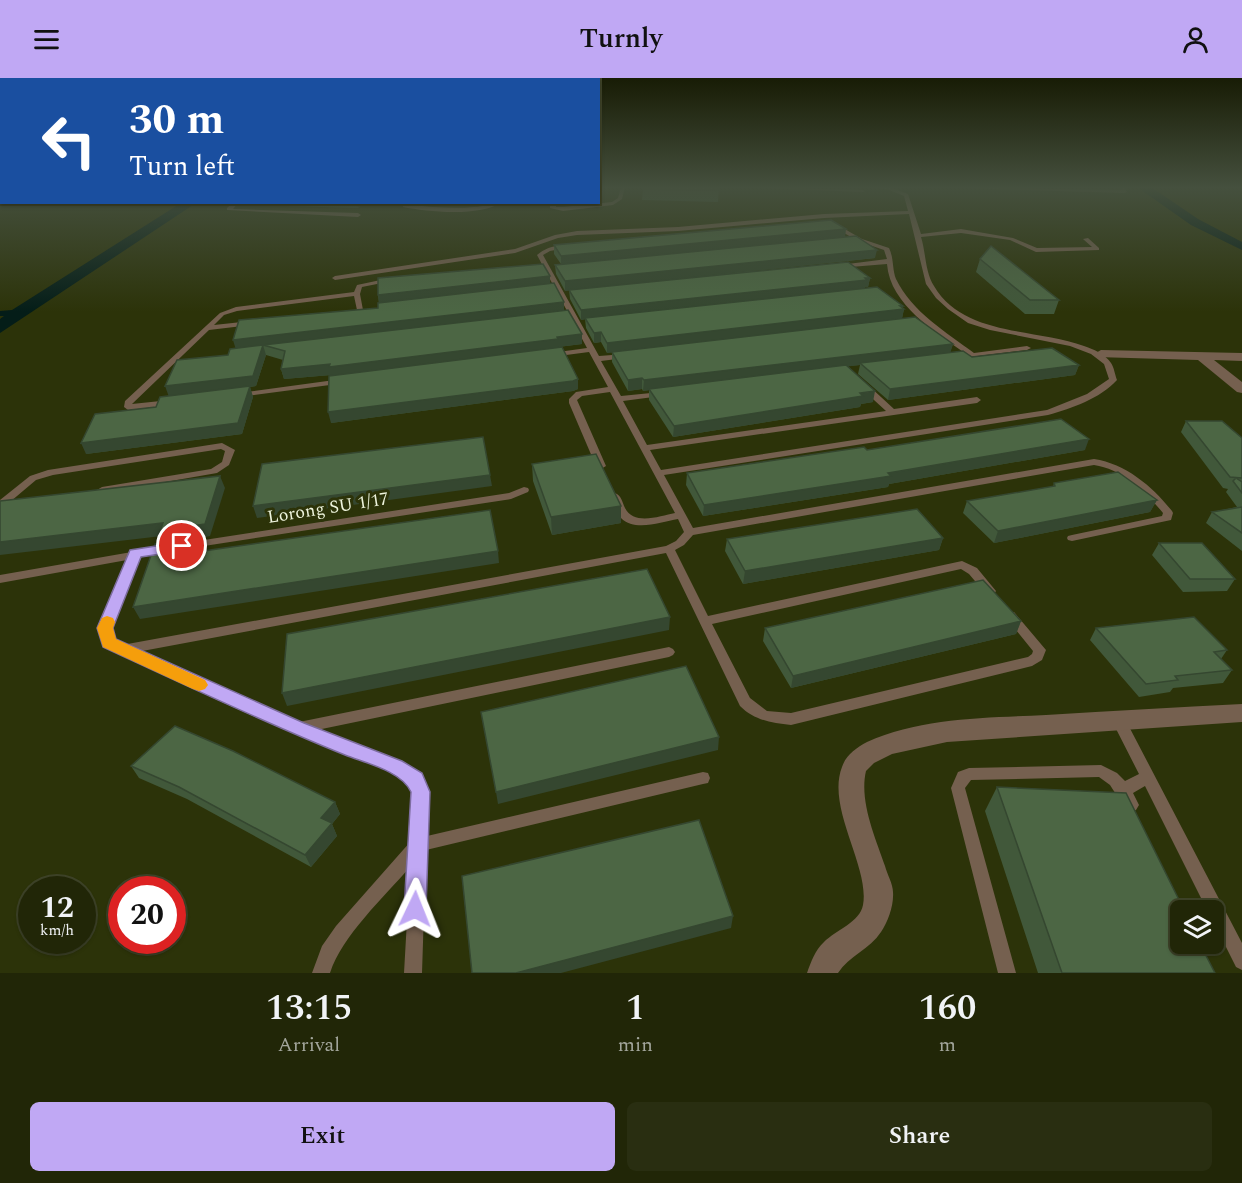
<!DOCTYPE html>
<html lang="en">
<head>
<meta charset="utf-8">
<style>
  body { margin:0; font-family:Spectral,serif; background:#292e11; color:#f1f3f6; height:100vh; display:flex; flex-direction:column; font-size:22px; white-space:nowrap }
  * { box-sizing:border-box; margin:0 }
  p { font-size:20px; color:#a2a59b }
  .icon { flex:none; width:33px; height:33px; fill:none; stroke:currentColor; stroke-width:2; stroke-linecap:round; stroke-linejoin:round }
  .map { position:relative; height:895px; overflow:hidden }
  .drawer { display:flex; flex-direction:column; background:#212607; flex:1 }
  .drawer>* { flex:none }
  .hud { position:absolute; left:0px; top:0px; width:600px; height:126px; box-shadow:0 2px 4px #0004,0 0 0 2px #3e4328; background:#1a4fa0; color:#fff; overflow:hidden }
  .fabs { position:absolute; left:1170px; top:822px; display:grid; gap:12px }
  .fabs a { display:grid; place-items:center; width:54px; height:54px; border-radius:9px; background:#212607; box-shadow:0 2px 4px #0004,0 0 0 2px #3e4328; font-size:30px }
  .speed { position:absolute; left:18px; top:798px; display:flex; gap:12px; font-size:30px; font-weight:700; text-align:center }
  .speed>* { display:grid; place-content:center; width:78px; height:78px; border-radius:50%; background:#212607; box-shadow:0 2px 4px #0004,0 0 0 2px #3e4328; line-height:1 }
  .speed small { font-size:15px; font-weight:400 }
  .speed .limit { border:9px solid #d22; background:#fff; color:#111 }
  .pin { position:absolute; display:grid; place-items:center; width:51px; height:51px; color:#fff; margin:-26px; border:3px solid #fff; border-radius:50%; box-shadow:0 2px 6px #0007 }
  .me { position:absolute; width:66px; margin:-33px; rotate:2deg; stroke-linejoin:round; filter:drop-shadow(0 0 4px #0008) }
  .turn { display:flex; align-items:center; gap:21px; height:126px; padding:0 30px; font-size:27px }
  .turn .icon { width:78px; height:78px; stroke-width:2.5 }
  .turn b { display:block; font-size:42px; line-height:51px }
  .eta { display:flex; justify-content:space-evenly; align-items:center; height:102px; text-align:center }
  .eta b { font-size:36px; font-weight:600; line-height:42px }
  .primary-button { display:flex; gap:12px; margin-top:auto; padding:12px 30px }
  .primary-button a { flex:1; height:69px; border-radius:9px; background:#c0a8f4; color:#111; font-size:24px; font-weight:600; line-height:69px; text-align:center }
  .primary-button a+a { background:#292e11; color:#f1f3f6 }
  header { display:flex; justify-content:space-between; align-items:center; height:78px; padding:0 30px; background:#c0a8f4; color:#111; font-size:27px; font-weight:600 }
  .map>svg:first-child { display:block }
</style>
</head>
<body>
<header><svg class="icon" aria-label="menu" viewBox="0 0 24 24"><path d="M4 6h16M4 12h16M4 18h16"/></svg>Turnly<svg class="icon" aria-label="person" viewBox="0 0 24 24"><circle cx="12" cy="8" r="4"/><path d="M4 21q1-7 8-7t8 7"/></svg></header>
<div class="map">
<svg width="1242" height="895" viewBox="0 0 1242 895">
  <rect width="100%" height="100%" fill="#2c3309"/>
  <path fill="#041d18" d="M1137 109H1151L1198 141 1242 164V172L1191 147Z
    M181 125H196L0 255V241L4 238H0V233L12 232Z"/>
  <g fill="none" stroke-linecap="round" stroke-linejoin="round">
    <path fill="#75604f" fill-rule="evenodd" d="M621 109H625L622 121 613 127 563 133 550 130V124H556V129H563L612 124 618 120Z
      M737 109 863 112 865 113 863 114Z
      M855 109H890L908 116 921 156 961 151 1013 160 1037 170 1092 169 1083 161 1088 160 1099 170V172L1036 174 1010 162 961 155 921 159C926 175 925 194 934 208 964 259 1036 250 1084 268 1093 271 1105 276 1111 285 1114 289 1115 297 1117 302 1099 321 1073 330 1048 337L664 397 693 450 1094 381C1126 386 1152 408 1172 433L1173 435 1171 442 1072 463 1068 462 1067 460 1068 458 1072 457 1162 438 1163 435C1146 414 1122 391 1094 387L693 457 684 467 675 472 708 538 962 483 977 490 996 513 994 516H986L969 496 961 491 712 546 750 620 767 633 791 635 1028 579 1032 576 1033 573 1004 537 1006 534H1014L1046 572 1042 582 1032 588 791 647C771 645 754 642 740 628L666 475 137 574 299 644 669 569 673 571 675 574 673 577 669 579 317 652 400 685 420 696 428 714 427 758 703 694 708 695 710 700 708 705 703 706 426 772 422 895H404L410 789C384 819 342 858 330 895H312L322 868 336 848 411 763 414 714 410 705 390 693 293 654 116 575 105 568 99 550 127 482 0 505V497L166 468 170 469 171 471 170 473 139 479 111 550 115 562 122 567 666 468 676 463 684 454 678 441C661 444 635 454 621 440 615 434 613 425 610 418L615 415C622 418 622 424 625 430 634 448 660 438 675 435L610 314 582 318 577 322 606 388 601 391 596 388 569 325V321L576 314 608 309 589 274 551 279 547 277 551 275 587 270 537 177C546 169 560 165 571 169L550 173 543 177 599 278 625 276 629 278 625 280 601 283 621 318 661 314 665 316 661 318 623 323 647 367 886 333 862 311V307H868L894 331 977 319 981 322 977 325 650 372 661 392 1047 332 1087 316 1109 301 1104 286 1091 276 1070 268 990 252 968 245 948 231 936 220 926 206 909 136 824 140 678 153 577 157 558 160 515 175 335 202 332 200 335 198 515 171 555 157 577 153 678 149 824 136 908 133 904 118 887 111Z
      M928 109 1121 112 1119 109H1124L1127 114 1125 115Z
      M233 124H239L233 131 358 135 361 137 358 139 227 132V130Z
      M404 124H409L408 127H411C432 129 453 131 474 129 484 129 493 124 502 124 481 139 428 134 403 129Z
      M832 146H836L862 161 889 170C894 180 892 191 896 201 912 234 946 254 974 275L1027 268 1031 270 1027 272 953 281V277L966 276C936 254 890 227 887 186L838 190 837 189 840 187 887 181 884 172 858 163 832 148Z
      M390 200 393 202 392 203 362 209 360 216 363 232 360 234 357 232 354 218 237 233 224 237 214 247 251 243 255 245 251 247 209 252 132 326 170 322 174 325 173 327 128 332 124 329 125 323 220 235 236 229 354 214 357 207Z
      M342 301 346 303 345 305 239 319 235 317 239 315Z
      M222 365 235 372 229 387 217 395 102 415 97 412 102 409 211 391 222 384 225 373 221 371 53 397 36 402 4 429 0 430V422L30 398 48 392Z
      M524 409 528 410 529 412 528 414 511 421 191 470 186 467 191 464 509 415Z
      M1119 637 1124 639 1242 865V892L1236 889 1214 845V832H1207L1145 708 1133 715 1139 727 1136 732 1131 734 1126 732 1110 707 1099 699 971 702 965 710 1016 895H998L951 710 958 694 969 690 1101 687 1117 695 1125 703 1139 696 1112 643 1114 639Z"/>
    <path fill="#75604f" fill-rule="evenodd" d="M1101 272 1242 275V283L1214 282 1242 304V315L1237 314 1198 282 1096 279 1094 276Z
      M1242 626V644L947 664 892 676 874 685 866 693C859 723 875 759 885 788 887 796 893 806 893 814 894 827 888 844 881 854 870 871 849 878 838 895H807C811 884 815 872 824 864 836 852 860 844 863 827 870 789 826 730 842 689 846 677 856 670 867 664 922 639 988 640 1046 637 1112 633 1177 629 1242 626Z"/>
  </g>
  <path fill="#41583a" d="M719 109 718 124 642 122 643 111Z
    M245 124H366L358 130 246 127Z
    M845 159 875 180 752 193 870 200 868 209H865V211L904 231 902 240 953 266 950 274 972 279 1079 287 1075 297 888 322 858 296 860 287 848 288 873 324 861 326 860 329 673 359 649 322V312L643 313 642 311 628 313 612 284V274L607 275 601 264 594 265 586 250 585 241 581 242 570 221 569 212 565 213 556 196 555 187 561 186 554 176V167Z
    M980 181 1059 222 1054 236H1025L976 194Z
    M550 198V206L582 266 558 269 578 311 573 313 331 345V297L284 301 281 291 283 282 266 277 263 269 266 277 256 308 250 309 253 319 242 356 86 376 156 329 169 318 228 277 235 270 378 230 379 225 378 217Z
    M1186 343 1242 360V473L1206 445 1212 434 1237 429 1226 414 1228 411 1223 410 1181 354Z
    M867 372H1085L889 406 888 409 703 438 686 407 687 395Z
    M532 386 621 445 552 457 533 403Z
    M1054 405 1157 422 1150 434 994 465 963 435 967 423 1053 409Z
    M943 460 939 472 743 506 725 473 727 461Z
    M1159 465 1235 501 1227 513 1183 514 1152 477Z
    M1021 543 1016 556 791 610 763 563 765 550Z
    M1096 550 1227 572 1221 581 1232 592 1223 605 1173 610 1170 614 1139 619 1090 562Z
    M131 688 335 724 340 736 332 746 337 758 311 789 187 721 139 700Z
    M997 709 1215 895H1038L985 733Z"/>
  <path fill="#354730" d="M602 109H604L601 123H598V116Z
    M357 124H366L358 130Z
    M846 151 845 160 561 187V178Z
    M877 172 875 180 565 213V203Z
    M550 198V207L379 226 378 217Z
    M870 200 868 209H865V211L581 242V232Z
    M564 224V233L263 267 266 277 256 308 250 309 253 319 242 356 86 376 81 365 238 345 169 319 165 308 253 298 236 272 233 262Z
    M903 228 902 232 904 231 902 241 607 275V265Z
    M601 254V264L594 265V255Z
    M582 256V266L558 269V271L332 299 331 297 284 301 281 291Z
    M953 266 950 276 860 285V287L643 313 644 302Z
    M1079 287 1075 297 888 322 890 311Z
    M642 300V311L628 313V302Z
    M578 301V311L573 313 331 345 328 334Z
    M875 313 873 324 861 326 860 329 673 359 674 348Z
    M1089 361 1085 372 889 406 888 409 703 438 704 427Z
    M490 397 492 408 257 440 253 428Z
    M220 398 225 410 210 458 201 460 206 471 201 486 165 465 162 458 0 477V464Z
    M1157 422 1150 434 994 465 998 453Z
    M621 428V445L552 457 551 439Z
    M943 460 939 472 743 506 745 493Z
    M498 473 499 485 140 541 133 529Z
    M670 539 669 552 287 628 282 615Z
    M1021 543 1016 556 791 610 793 598Z
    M719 659 718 672 498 726 496 714Z
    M335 724 340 736 332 746 337 758 311 789 305 777 321 740Z
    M733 838 731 850 561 895H516Z"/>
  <path fill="#4c6644" stroke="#354730" stroke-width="1.5" d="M598 109H602L601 115 598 116Z
    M643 109H719V113L643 111Z
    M831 142 846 151 561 178 554 167Z
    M856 158 877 172 565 203 555 187Z
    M991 168 1059 222H1030L980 181Z
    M848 184 870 200H865L867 202 581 232 569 212Z
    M543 186 550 198 378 217V200Z
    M554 205 564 224 233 262 239 242 378 230V225Z
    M877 209 903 228H900L904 231 607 265 601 254 594 255 585 240Z
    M568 232 582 256 557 259 558 261 329 289 330 286 281 291 285 273 263 267Z
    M915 239 953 266 644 302 642 300 628 302 612 274Z
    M263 267 253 298 165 308 177 282 228 277 230 271Z
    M562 269 578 301 573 303 328 334 329 298Z
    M1052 270 1079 287 890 311 860 285 963 273 972 279Z
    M846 287 875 313 860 315 863 318 674 348 649 311Z
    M250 308 238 345 81 365 95 336 156 329 160 319Z
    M1061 341 1089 361 888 395 891 398 704 427 687 395 864 369 867 372Z
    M1186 343H1222L1242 360V400L1230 399Z
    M483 359 490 397 253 428 262 386Z
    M596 376 621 428 551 439 532 386Z
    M1118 394 1157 422 998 453 967 423 1055 408 1054 405Z
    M220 398 205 446 160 453 163 445 0 464V423Z
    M1236 400 1242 404V415L1233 403Z
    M1242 429V455L1212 434Z
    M917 431 943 460 745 493 727 461Z
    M490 432 498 473 133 529 155 466 201 459 196 474Z
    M1159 465H1202L1235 501H1190Z
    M647 491 670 539 282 615 287 556Z
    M983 502 1021 543 793 598 765 550Z
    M1194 539 1227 572 1214 574 1232 592 1175 598 1178 602 1146 606 1096 550Z
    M686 588 719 659 496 714 481 634Z
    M175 648 233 673 335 724 321 740 332 745 305 777 179 709 131 688Z
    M997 709 1126 715 1184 832H1180V866H1200L1215 895H1062Z
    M699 742 733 838 516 895H472L462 798Z"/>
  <linearGradient id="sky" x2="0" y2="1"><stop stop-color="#181c05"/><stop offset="0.47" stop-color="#45503e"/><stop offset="1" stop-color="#45503e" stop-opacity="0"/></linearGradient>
  <rect width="1242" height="234" fill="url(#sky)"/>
  <path fill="#c0a8f4" stroke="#7d6d9f" stroke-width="1.5" d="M182 464 189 468 187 472 141 479 113 550 116 561 304 645 402 683 422 695 430 714 426 831 423 839 415 842 407 839 404 831 411 714C402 693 365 685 345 677 263 644 183 606 103 569L97 550 130 472Z"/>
  <path fill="#f59e0b" d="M107 538 113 540 115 544 113 550 116 561 205 602 208 607 205 611 199 613 193 611 103 569 97 550 102 540Z"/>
  <g text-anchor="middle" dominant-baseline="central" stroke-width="6" stroke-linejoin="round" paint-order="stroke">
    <g font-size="18" fill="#eef4dd" stroke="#2c3309">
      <text transform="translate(328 430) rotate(-9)">Lorong SU 1/17</text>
    </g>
  </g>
</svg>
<div class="fabs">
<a><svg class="icon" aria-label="layers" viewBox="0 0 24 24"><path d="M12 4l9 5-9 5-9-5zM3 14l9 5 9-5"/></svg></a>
</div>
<div class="speed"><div>12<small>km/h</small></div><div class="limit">20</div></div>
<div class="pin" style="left:182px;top:468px;background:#d93025"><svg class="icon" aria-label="arrive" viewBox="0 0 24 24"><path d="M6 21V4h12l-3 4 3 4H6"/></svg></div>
<svg class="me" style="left:415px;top:831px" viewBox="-20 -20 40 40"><path d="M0-17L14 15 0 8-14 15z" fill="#c0a8f4" stroke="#fff" stroke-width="4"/></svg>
<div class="hud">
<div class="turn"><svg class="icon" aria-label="left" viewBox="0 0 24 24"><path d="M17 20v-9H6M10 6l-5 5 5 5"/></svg><div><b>30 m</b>Turn left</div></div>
</div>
</div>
<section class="drawer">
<div class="eta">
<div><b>13:15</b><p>Arrival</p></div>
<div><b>1</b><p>min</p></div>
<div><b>160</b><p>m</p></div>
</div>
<div class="primary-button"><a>Exit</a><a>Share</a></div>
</section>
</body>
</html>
